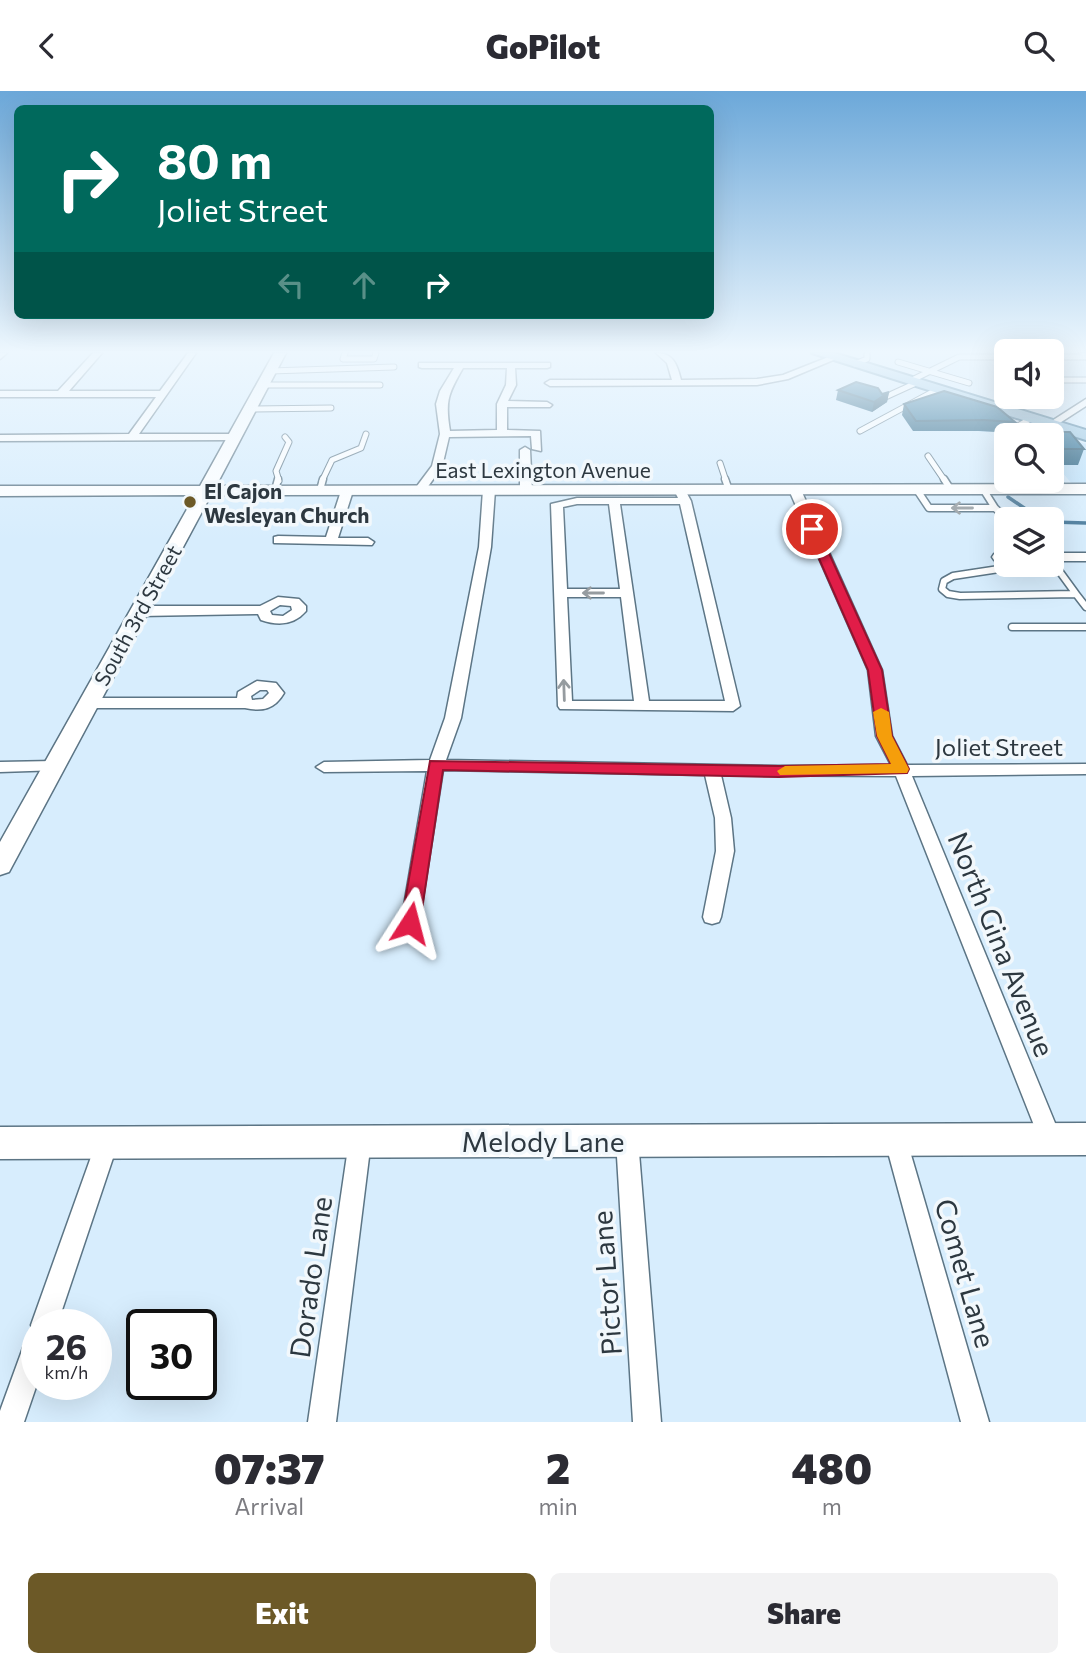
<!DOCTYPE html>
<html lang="en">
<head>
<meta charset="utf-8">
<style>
  body { margin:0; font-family:Commissioner,sans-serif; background:#f2f2f3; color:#2b2b33; height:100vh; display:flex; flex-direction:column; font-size:26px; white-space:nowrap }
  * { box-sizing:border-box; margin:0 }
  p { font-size:23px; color:#7c7c81 }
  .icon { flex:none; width:38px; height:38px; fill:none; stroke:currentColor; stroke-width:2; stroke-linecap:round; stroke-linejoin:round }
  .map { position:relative; height:1331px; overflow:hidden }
  .details { display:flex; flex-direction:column; background:#fff; flex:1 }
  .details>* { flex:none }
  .guide { position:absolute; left:14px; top:14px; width:700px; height:214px; border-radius:10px; box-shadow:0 7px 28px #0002; background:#00695c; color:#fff; overflow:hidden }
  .tools { position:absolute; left:994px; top:248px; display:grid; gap:14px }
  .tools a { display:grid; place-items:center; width:70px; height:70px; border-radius:10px; background:#fff; box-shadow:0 7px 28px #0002; font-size:35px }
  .speed { position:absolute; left:21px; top:1218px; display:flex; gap:14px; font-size:35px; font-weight:700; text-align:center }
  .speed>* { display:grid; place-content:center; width:91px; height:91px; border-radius:50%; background:#fff; box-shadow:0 7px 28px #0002; line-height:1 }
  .speed small { font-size:18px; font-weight:400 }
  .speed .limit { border:4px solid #111; border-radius:10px; background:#fff; color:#111 }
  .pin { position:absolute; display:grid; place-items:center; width:60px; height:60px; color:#fff; margin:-30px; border:4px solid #fff; border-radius:50%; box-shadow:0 2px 7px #0007 }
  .me { position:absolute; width:77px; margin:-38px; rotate:9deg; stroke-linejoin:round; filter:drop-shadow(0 0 5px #0008) }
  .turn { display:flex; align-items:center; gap:24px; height:147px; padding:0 28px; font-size:32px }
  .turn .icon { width:91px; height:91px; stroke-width:2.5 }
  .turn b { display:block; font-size:49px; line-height:60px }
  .lanes { display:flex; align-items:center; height:66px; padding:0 28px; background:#0003; justify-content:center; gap:35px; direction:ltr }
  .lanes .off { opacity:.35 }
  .eta { display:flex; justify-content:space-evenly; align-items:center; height:119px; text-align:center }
  .eta b { font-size:42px; font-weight:800; line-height:49px }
  .primary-button { display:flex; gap:14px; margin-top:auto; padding:14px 28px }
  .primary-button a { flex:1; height:80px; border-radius:10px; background:#6c5927; color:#fff; font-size:28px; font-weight:800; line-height:80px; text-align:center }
  .primary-button a+a { background:#f2f2f3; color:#2b2b33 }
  header { display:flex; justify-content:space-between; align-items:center; height:91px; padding:0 28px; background:#fff; font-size:32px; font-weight:800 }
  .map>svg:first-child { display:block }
</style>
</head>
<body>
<header><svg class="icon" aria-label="back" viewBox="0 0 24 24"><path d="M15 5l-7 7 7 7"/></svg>GoPilot<svg class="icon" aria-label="search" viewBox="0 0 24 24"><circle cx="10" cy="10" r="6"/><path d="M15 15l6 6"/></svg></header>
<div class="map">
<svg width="1086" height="1331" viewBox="0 0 1086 1331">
  <rect width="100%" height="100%" fill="#d7edfd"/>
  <path fill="#c1e4fc" d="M1009 331 1086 353V392L1072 393 1052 369V345H1026L1021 341H980L978 339Z"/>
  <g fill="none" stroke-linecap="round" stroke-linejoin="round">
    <path stroke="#487a9b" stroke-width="3.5" d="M1008 406 1042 429
      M1052 431 1086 432"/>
    <defs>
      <path id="lane-far1" d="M345 262 343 268H374L376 262
        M1052 266H1086
        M898 271 969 292
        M855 273 867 268V262
        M270 280 394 276
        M998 289H1006
        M1052 289H1086
        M910 290 959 266H1006
        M262 294H380
        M881 308 916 292
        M249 318 331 317
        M1032 327 1018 335 1051 345
        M860 340 938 298
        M928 365 945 390
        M720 372 726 390
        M1052 385 1057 390
        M279 390 276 380 289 351 285 346
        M322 390 332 369 361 357 366 343"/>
      <path id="lane" d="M725 388 729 399
        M944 388 951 399
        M1055 388 1064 398
        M275 399 278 388
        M320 399 323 388
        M917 399 929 417H995L983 398
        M995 417 1008 429
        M998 466 999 478 953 485 944 490 942 498 948 503 960 505 1076 503 1086 516
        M1052 470 1076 503
        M1012 536H1086"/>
      <path id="street" d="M0 262H7L0 268Z
        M93 262H102L69 300H160L188 262H196L139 343H234L239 346 234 349 0 350V344L129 343 156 306H0V300H58Z
        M656 262C673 262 677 273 681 289L757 288 783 284 831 265 838 267 788 288 757 294 550 295 545 292 550 289H672L667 272Z
        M1079 262H1086V268Z
        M419 272H550V276L547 277H515L516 294 508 310 547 311 552 314 550 316H507V339L540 340 541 360 532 358 531 345 449 346 442 376 424 401H416L414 399 432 375 440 343 436 313 440 300 454 277H422L419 276ZM463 277H507L506 294 497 313V339L450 340C445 310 448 303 463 277Z
        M1086 308V315L1055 335 1047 333Z
        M525 356 530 359 532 399 526 402 520 399V359Z
        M489 396 495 399 491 456 461 627 446 669 779 675 891 674 876 645 868 579 789 399 795 396 801 399 882 579 892 645 907 674 1086 673V683L912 685 1062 1049 1059 1057 1051 1060 1043 1057 896 685 721 684 731 727 734 760 721 826 719 831 712 833 705 831 703 826 716 760 715 727 705 684 443 679 419 832 417 837 410 839 403 837 401 832 427 680 324 681 316 676 324 671 430 669 445 627 479 456 483 399Z
        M347 397 353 400 338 447H368L374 451 372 454 274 452V446L278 445 326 446 341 400Z
        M676 397H684L691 410 740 615 733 620 560 618 558 615 551 413 577 407H678L674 399ZM577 413H609L620 498H567L563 416ZM620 413H680L725 610H649ZM567 506H621L634 610H572Z
        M1006 462V470L994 469 992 466 994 463Z
        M1052 462H1086V470H1052Z
        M278 506 299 508 306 515V520C294 534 278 535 261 529L258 523 140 525 133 521 141 515H260ZM280 514 291 515 292 519 283 525 272 524 270 520Z
        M257 590 276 592 284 602C275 618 262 621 245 617H89L82 612 89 607H237L238 601ZM260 599H267L269 602 263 608 252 609 251 605Z
        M54 670 60 671 62 675 60 679 0 681V671Z
        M627 1038 635 1041 638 1049 661 1331H633L616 1049 619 1041Z
        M360 1039 368 1042 371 1050 336 1331H308L349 1050 352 1042Z
        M896 1039 904 1042 907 1050 989 1331H961L885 1050 888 1042Z
        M107 1041 115 1044 118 1052 57 1234H37V1293L24 1331H0V1320L24 1254 28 1245 34 1242 31 1234 96 1052 99 1044Z"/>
      <path id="secondary" d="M274 262H286L216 395 1086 393V403L211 404 9 781 0 784V751L195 404 0 405V395H200Z
        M1086 1032V1064L0 1068V1036Z"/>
      <path id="primary" d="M812 262H834L1086 339V349Z"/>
    </defs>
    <use href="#lane-far1" stroke="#5c7585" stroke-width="7"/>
    <use href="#lane" stroke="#5c7585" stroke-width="9"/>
    <use href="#street" stroke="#5c7585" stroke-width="3"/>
    <use href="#secondary" stroke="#5c7585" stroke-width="3"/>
    <use href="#primary" stroke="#457a9a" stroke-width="4"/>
    <use href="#lane-far1" stroke="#fff" stroke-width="5"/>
    <use href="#lane" stroke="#fff" stroke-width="6"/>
    <use href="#street" fill="#fff" fill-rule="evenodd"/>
    <use href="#secondary" fill="#fff" fill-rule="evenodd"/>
    <use href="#primary" fill="#97c4e0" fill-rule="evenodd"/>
  </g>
  <path fill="#185779" d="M838 299 882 303 889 301 887 311 872 321 836 309Z
    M904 313 1015 331 1011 342 980 340H913L902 324Z
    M1049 341 1084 358 1078 374H1058L1052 367V345H1047Z"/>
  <path fill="#144763" d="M889 301 887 311 872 321 874 311Z"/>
  <path fill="#1c658d" stroke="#144763" stroke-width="2" d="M856 291 878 297 882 303 889 301 874 311 838 299Z
    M944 300 997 316 1015 331 984 329 916 330 904 313Z
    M1049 341H1070L1084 358H1064Z"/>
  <defs><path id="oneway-shaft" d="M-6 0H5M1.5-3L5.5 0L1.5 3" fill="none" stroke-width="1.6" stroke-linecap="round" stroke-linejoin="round" transform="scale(1.75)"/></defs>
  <g stroke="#969ca0">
    <use href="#oneway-shaft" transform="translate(962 417) rotate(180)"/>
    <use href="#oneway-shaft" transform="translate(593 502) rotate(-180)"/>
    <use href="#oneway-shaft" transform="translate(564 599) rotate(-92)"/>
  </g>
  <linearGradient id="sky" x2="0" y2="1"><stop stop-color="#6ca8d9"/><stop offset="0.58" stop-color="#edf7fe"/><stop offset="1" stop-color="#edf7fe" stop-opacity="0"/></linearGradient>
  <rect width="1086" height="449" fill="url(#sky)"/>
  <path fill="#e11d48" stroke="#92132f" stroke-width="2" d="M812 434 818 438 882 579 892 645 909 678 907 682 779 686 443 679 420 832 417 838 410 840 404 838 401 832 430 670 779 675 891 673 877 645 868 579 806 438Z"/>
  <path fill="#f59e0b" d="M881 617 889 621 892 645 909 678 907 682 780 684 777 680 785 675 891 673 877 645 873 621Z"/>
  <circle fill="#6c5927" stroke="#f2f8fc" stroke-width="2.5" cx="190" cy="411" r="7"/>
  <g text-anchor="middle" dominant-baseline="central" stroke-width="7" stroke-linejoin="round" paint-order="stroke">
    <g font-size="21" fill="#2d3840" stroke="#f2f8fc">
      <text x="543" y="378">East Lexington Avenue</text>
      <text transform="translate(137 524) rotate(-61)">South 3rd Street</text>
    </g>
    <g font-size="21" font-weight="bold" fill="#2d3840" stroke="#f2f8fc" text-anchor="start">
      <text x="204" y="399">El Cajon<tspan x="204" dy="24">Wesleyan Church</tspan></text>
    </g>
    <g font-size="24" fill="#2d3840" stroke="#f2f8fc">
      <text x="999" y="655">Joliet Street</text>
    </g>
    <g font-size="28" fill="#2d3840" stroke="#f2f8fc">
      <text transform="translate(1002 853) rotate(68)">North Gina Avenue</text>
      <text x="543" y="1050">Melody Lane</text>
      <text transform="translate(966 1182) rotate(74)">Comet Lane</text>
      <text transform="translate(310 1186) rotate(-82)">Dorado Lane</text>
      <text transform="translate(606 1192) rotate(-94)">Pictor Lane</text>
    </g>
  </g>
</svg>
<div class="tools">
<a><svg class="icon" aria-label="sound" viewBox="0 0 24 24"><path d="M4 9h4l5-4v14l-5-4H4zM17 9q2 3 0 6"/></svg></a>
<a><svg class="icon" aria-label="search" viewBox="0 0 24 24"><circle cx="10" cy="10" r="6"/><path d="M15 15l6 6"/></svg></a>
<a><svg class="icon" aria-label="layers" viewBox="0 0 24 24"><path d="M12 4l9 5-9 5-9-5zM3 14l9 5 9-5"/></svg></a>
</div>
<div class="speed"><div>26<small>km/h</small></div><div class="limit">30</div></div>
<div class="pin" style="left:812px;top:438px;background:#d93025"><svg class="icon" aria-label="arrive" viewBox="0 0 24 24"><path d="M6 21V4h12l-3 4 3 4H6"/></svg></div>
<svg class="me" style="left:410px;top:832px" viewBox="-20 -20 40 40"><path d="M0-17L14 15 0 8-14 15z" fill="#e11d48" stroke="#fff" stroke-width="4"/></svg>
<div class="guide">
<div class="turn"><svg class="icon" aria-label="right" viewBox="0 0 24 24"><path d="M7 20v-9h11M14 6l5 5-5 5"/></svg><div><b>80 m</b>Joliet Street</div></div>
<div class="lanes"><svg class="icon off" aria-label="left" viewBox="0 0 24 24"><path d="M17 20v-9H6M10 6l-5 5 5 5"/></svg><svg class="icon off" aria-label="ahead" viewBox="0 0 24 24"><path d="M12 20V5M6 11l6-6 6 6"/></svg><svg class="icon" aria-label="right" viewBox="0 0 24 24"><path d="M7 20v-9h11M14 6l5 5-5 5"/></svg></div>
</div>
</div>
<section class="details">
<div class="eta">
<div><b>07:37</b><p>Arrival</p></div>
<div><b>2</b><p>min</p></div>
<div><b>480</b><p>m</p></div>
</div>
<div class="primary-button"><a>Exit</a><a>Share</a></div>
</section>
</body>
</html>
